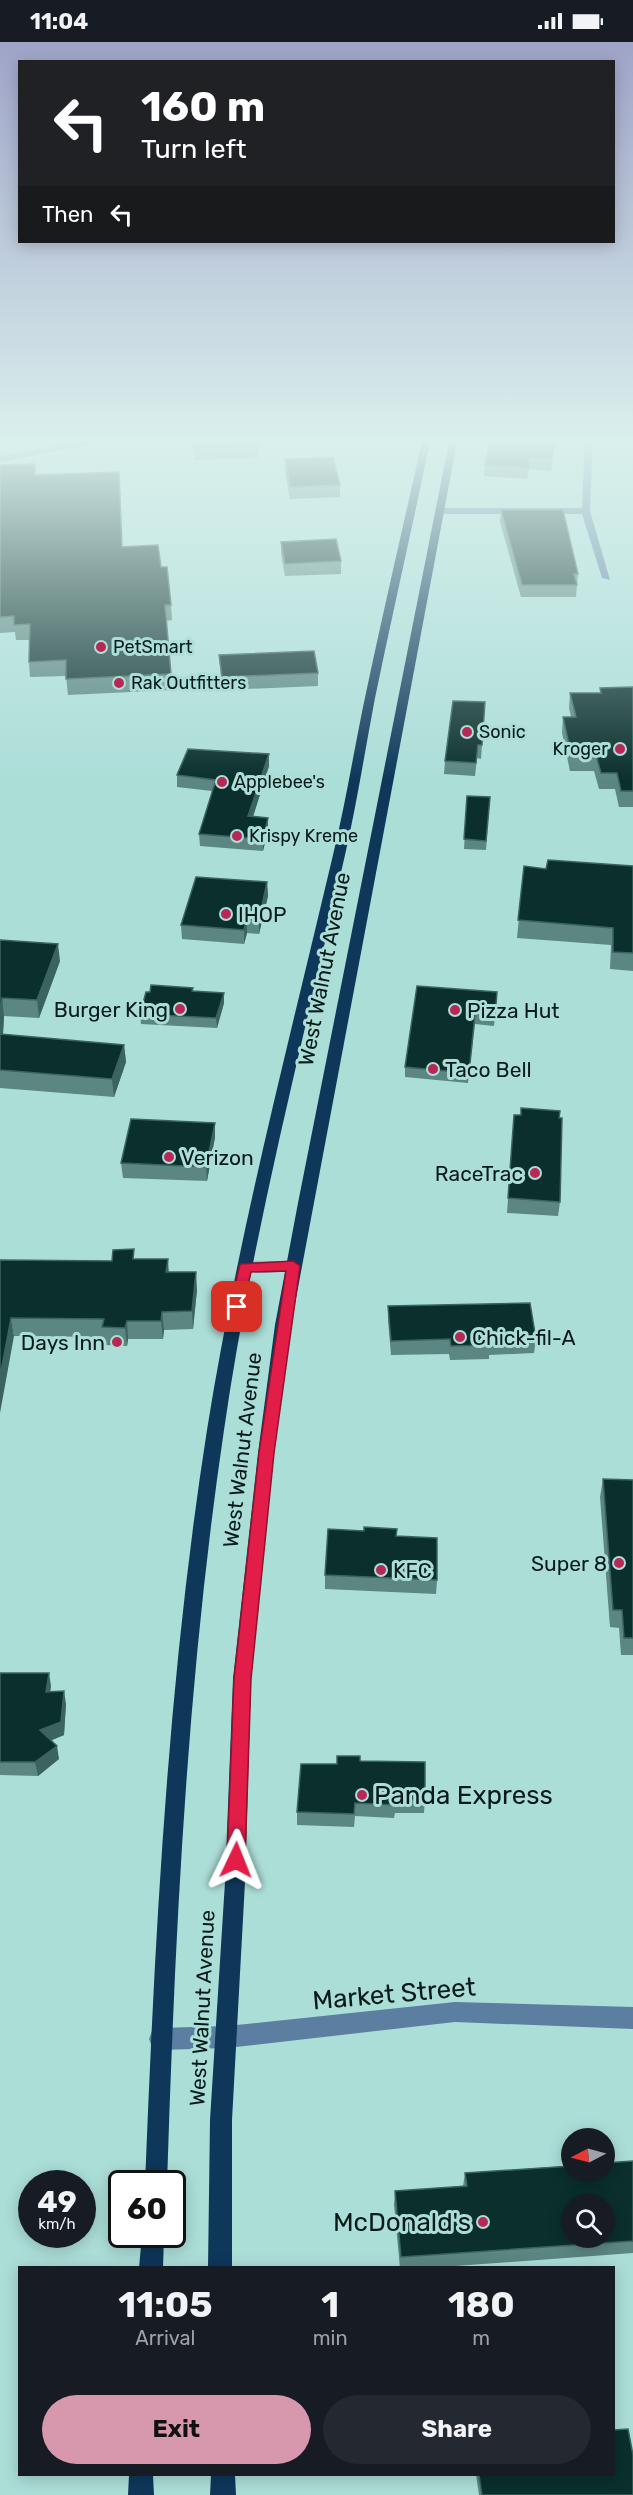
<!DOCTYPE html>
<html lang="en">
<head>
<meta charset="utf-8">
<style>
  body { margin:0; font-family:Rubik,sans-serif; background:#242831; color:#f1f3f6; height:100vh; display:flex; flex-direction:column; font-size:22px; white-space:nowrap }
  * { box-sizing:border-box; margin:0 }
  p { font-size:20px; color:#9ea1a6 }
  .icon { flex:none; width:33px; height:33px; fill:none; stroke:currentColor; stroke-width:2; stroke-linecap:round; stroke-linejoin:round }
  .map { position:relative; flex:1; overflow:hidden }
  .side { position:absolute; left:18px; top:2224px; width:597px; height:210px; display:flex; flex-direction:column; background:#171b24; border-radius:0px; box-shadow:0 3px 15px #0003 }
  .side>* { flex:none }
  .top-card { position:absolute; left:18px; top:18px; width:597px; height:183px; border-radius:0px; box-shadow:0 3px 15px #0003; background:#202124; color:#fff; overflow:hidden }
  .needle { width:39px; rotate:264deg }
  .buttons { position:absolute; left:561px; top:2086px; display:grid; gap:12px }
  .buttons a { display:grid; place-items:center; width:54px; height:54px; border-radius:50%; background:#171b24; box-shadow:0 3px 15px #0003; font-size:30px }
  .speed { position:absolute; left:18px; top:2128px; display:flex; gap:12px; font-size:30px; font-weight:700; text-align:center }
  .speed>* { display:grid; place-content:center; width:78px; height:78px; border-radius:50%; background:#171b24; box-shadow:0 3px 15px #0003; line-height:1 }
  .speed small { font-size:15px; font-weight:400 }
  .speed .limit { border:3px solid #111; border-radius:9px; background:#fff; color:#111 }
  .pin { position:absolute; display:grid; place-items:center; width:51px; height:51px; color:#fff; margin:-26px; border-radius:12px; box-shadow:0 3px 9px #0006 }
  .me { position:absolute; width:66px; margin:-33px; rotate:2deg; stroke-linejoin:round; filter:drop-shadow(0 0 4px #0008) }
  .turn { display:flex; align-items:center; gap:21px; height:126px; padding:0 24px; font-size:27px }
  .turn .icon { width:78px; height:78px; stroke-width:2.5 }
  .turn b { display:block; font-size:42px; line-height:51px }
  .then { display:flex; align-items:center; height:57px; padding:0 24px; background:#0003; gap:12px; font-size:22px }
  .eta { display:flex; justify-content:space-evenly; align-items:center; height:102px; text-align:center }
  .eta b { font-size:36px; font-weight:700; line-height:42px }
  .cta { display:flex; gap:12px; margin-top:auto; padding:12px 24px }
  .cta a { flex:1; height:69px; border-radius:36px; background:#d798ae; color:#111; font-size:24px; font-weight:700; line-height:69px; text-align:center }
  .cta a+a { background:#242831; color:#f1f3f6 }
  .status { display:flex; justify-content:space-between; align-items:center; height:42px; padding:0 30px; background:#171b24; direction:ltr }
  .status svg { height:16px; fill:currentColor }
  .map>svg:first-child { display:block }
</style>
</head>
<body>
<div class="status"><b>11:04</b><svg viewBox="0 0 49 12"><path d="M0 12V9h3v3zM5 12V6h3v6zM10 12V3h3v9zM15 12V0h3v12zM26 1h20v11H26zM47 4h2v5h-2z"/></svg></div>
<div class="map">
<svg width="633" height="2453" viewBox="0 0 633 2453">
  <rect width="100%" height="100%" fill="#acded8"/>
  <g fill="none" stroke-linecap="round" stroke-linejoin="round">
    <path fill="#5b7ea1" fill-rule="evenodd" d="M110 395H128L0 420V414Z
      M585 395H593L590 469 610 538 602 536 582 472H439L435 469 439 466H582Z
      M293 1219 300 1224C295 1232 243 1233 238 1225L245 1220Z
      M455 1960 633 1965V1987L455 1980 227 2006 160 2008 152 2005 149 1997 152 1989 160 1986 227 1984Z"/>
    <path fill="#0e375a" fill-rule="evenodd" d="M423 395H431C413 482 393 569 375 656 365 708 357 761 345 813 302 1004 252 1194 224 1388 187 1638 175 1890 167 2142H145C155 1890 168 1637 207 1388 238 1194 288 1004 333 813 345 764 353 714 363 665 382 574 403 485 423 395Z
      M450 395H458L291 1283 274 1411 251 1637 245 1840 232 2078V2226H208L210 2078 225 1840 233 1637 258 1411 275 1283 298 1161Z
      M142 2193H164L163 2226H139Z
      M129 2433H153L154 2453H128Z
      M211 2433H235L236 2453H210Z"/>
  </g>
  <path fill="#5b8682" d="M192 395 259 404V416L194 418Z
    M327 395H352V398H328Z
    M556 395 551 429 529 427 527 437 484 434 485 423Z
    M285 417 340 443V455L290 457 285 429Z
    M35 422 36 433 120 445 122 505 161 525 171 563 172 578 166 579 172 648 68 653 66 634 30 635 29 620V598H16L15 590 0 591V423Z
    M501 468 578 532 576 555H521L500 480Z
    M281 500 341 519V532L285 534 281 512Z
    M219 613 318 631V644L222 648Z
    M633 645V765H619L615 747H599L594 729H570L562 691 563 675H571L569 666 570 651H600V646Z
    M485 660 481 717 477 716 475 734 444 732 445 719Z
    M269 724 253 775 268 788 263 809 200 804 199 792 212 749 177 745V733Z
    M467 754 490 755 486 808 464 807Z
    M524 824 546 827 633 824V929L610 927 611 903 517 896Z
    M267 840 268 854 259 892 247 891 244 902 182 897 181 883Z
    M0 898 60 919 39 976 4 974 3 992 124 1003 126 1020 114 1055 0 1046Z
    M497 950 494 984 475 982 468 1041 405 1035V1025Z
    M224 951V961L217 986 141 982 140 972Z
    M215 1081V1095L207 1139 123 1136 121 1121Z
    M513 1087 560 1160 558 1174 507 1171Z
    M135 1217 169 1230 197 1248 193 1287 164 1288 163 1297H128L127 1304 105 1303 104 1295 14 1294 0 1218 112 1219Z
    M388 1264 536 1297 534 1311 489 1313V1317L450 1318 449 1312 391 1313 388 1278Z
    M603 1437 633 1438V1613H621L619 1586 610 1585 600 1455Z
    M397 1487 396 1494 437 1538 436 1552 325 1547V1533L364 1489Z
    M0 1631 51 1644 50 1650 66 1662 64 1693 51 1698 59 1717 38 1734 0 1733Z
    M360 1719 425 1758 424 1771H395L394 1776 355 1774 354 1785 297 1783V1770L337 1722Z
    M633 2119V2211L428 2226H400L394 2163 395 2149 463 2144 465 2131Z
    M476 2433H614L633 2453H479Z"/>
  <path fill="#3b6460" d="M269 712V724L249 787 248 774Z
    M268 776V788L263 809V797Z
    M267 840 268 854 259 892V878Z
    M247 877V891L244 902V888Z
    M58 902 60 919 39 976 37 958Z
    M224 951V961L217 986 216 976Z
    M2 956 4 974 2 1010 0 997V981Z
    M124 1003 126 1020 114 1055 112 1037Z
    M215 1081V1095L207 1139 206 1125Z
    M168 1217 169 1235 166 1230Z
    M196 1230 197 1248 193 1287 192 1269Z
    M162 1270 164 1288 163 1297 161 1279Z
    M11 1276 14 1294 0 1371V1335Z
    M127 1279 128 1297 127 1304 125 1286Z
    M49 1631 51 1644 48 1664 46 1650Z
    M64 1649 66 1662 64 1693 43 1702 40 1688Z
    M57 1704 59 1717 38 1734 35 1720Z"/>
  <path fill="#0a2f2c" stroke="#3b6460" stroke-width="1.5" fill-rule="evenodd" d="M193 395H256L259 404 193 407Z
    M490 395H556L552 417 530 416 528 426 485 423Z
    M333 415 340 443 290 445 285 417Z
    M35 422V433L119 430 122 505 158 503 161 525H167L171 563H165L171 632 66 637V618L29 620 30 582 14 583V574L0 575V423Z
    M501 468H563L578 532H574L577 543H522Z
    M336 497 341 519 285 522 281 500Z
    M314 609 318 631 222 635 219 613Z
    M633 645V749H621L617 731H601L596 713 571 712 563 675H576L570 651H601L600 646Z
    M453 659 485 660 482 703H478L476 721 445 719Z
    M188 707 269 712 248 774 268 776 263 797 199 792 216 738 177 733Z
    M467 754 490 755 486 799 464 797Z
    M548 818 633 824V911L613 910V886L518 878 524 824 546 827Z
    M196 835 267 840 259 878 247 877 244 888 181 883Z
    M0 898 58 902 37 958 2 956 0 981Z
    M151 943 193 946 192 949 224 951 216 976 140 972 146 950H150Z
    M417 944 497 950 495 974 475 972 469 1031 405 1025Z
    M0 992 124 1003 112 1037 0 1028Z
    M521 1066 560 1069 559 1076H562L560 1160 508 1156 514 1073H521Z
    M131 1077 215 1081 206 1125 121 1121Z
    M134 1207 133 1217H168L166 1230H196L192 1269 162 1270 161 1279H127L125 1286 102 1285 104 1277 11 1276 0 1335V1218L112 1219 113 1208Z
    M530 1261 536 1297 489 1298 490 1303 451 1304 450 1297 391 1299 388 1264Z
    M603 1437 633 1438V1596H624L622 1568H613Z
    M364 1485 397 1487 396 1494 437 1496V1538L325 1533 328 1487 364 1489Z
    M0 1631H49L46 1650 64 1649 61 1680 40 1688 57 1704 35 1720H0Z
    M337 1714H360V1719L425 1720V1758H395V1763L355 1761 354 1772 297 1770 301 1722H337Z
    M633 2119V2199L401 2215 395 2149 467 2144 465 2131 572 2124V2130H604V2121ZM572 2163H604V2196H572Z
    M628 2387 633 2413V2453H482L479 2433H614V2388Z"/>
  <linearGradient id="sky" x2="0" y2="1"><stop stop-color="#9fa4c8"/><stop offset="0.54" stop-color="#daf0ed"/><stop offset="1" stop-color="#daf0ed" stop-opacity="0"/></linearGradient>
  <rect width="633" height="738" fill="url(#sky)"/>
  <path fill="#e11d48" stroke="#92132f" stroke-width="1.5" d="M293 1219 300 1224 274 1411 251 1637 245 1818 242 1824 236 1826 229 1824 227 1818 234 1637 259 1411 286 1229 251 1230 242 1268H232L230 1265 240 1222Z"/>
  <g fill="#b82855" stroke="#acded8" stroke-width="2">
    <circle cx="101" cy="605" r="6"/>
    <circle cx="119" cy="641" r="6"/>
    <circle cx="467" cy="690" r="6"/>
    <circle cx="620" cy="707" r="6"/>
    <circle cx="222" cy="740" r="6"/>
    <circle cx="237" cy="794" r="6"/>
    <circle cx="226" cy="872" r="6"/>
    <circle cx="180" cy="967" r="6"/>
    <circle cx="455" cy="968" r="6"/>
    <circle cx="433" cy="1027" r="6"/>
    <circle cx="169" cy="1115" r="6"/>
    <circle cx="535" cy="1131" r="6"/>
    <circle cx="460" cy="1295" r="6"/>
    <circle cx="117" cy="1300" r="6"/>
    <circle cx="619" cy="1521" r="6"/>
    <circle cx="381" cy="1528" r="6"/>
    <circle cx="362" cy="1753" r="6"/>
    <circle cx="483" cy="2180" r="6"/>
  </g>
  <g text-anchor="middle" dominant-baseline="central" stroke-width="6" stroke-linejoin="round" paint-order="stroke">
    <g font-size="18" fill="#081b19" stroke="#acded8" text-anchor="start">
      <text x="113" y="605">PetSmart</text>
      <text x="131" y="641">Rak Outfitters</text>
      <text x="479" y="690">Sonic</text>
      <text x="608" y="707" text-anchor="end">Kroger</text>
      <text x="234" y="740">Applebee's</text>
      <text x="249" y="794">Krispy Kreme</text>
    </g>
    <g font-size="21" fill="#081b19" stroke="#acded8" text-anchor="start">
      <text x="238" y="872">IHOP</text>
      <text x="168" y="967" text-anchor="end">Burger King</text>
      <text x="467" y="968">Pizza Hut</text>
      <text x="445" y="1027">Taco Bell</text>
      <text x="181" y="1115">Verizon</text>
      <text x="523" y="1131" text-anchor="end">RaceTrac</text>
      <text x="472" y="1295">Chick-fil-A</text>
      <text x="105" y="1300" text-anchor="end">Days Inn</text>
      <text x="607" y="1521" text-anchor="end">Super 8</text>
      <text x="393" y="1528">KFC</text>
    </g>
    <g font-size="21" fill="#081b19" stroke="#acded8">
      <text transform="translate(324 927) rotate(-79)">West Walnut Avenue</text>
      <text transform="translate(242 1408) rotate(-83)">West Walnut Avenue</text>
      <text transform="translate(202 1966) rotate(-87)">West Walnut Avenue</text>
    </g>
    <g font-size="26" fill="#081b19" stroke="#acded8" text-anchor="start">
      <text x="374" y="1753">Panda Express</text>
      <text x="471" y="2180" text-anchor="end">McDonald's</text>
    </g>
    <g font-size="26" fill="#081b19" stroke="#acded8">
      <text transform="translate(394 1952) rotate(-5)">Market Street</text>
    </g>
  </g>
</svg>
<div class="buttons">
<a><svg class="needle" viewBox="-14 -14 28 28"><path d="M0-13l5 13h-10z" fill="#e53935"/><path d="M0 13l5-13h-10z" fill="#9ea1a6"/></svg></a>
<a><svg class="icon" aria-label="search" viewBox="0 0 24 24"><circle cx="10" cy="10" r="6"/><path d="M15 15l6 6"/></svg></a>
</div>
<div class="speed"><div>49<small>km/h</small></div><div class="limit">60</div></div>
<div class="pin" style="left:237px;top:1265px;background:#d93025"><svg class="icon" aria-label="arrive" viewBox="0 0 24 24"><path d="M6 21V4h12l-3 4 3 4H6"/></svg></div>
<svg class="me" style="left:236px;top:1818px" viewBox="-20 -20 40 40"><path d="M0-17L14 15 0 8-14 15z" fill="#e11d48" stroke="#fff" stroke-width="4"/></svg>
<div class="top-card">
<div class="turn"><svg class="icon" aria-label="left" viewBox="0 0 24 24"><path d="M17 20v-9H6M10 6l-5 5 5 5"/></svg><div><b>160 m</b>Turn left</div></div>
<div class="then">Then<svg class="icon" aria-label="left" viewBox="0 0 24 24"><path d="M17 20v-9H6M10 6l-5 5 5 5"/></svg></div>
</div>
<section class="side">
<div class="eta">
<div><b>11:05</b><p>Arrival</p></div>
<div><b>1</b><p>min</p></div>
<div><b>180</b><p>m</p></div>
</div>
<div class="cta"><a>Exit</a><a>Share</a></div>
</section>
</div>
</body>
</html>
